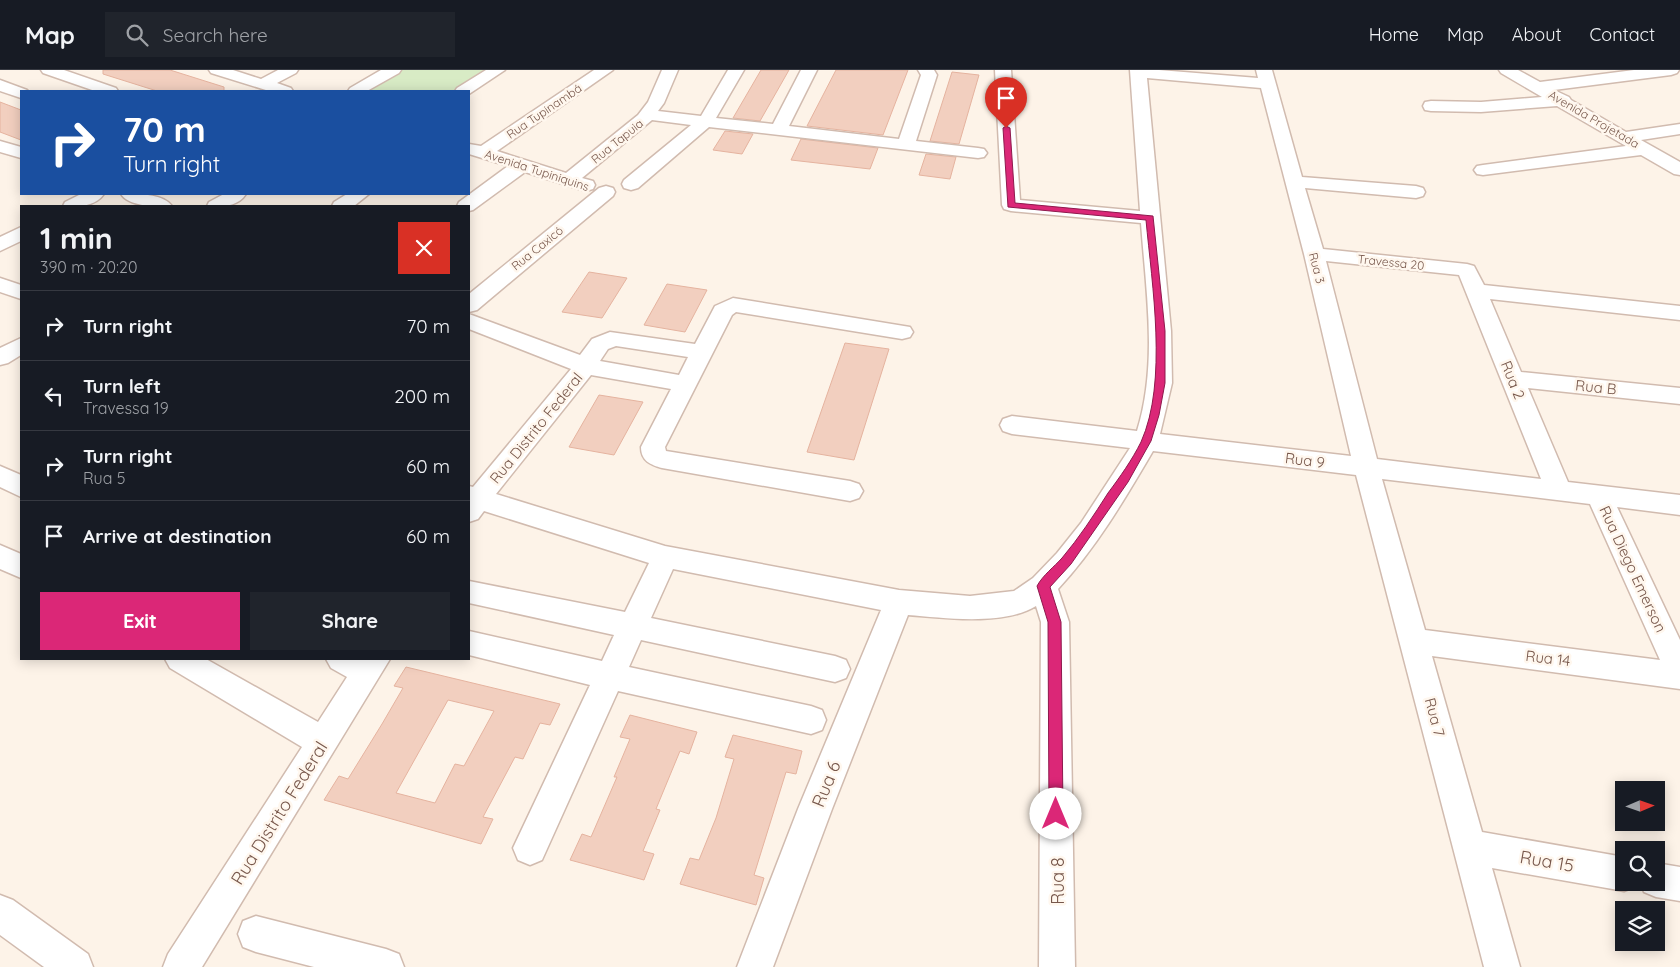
<!DOCTYPE html>
<html lang="en">
<head>
<meta charset="utf-8">
<style>
  body { margin:0; font-family:Quicksand,sans-serif; background:#20242c; color:#f1f3f6; height:100vh; display:flex; flex-direction:column; font-size:19px; white-space:nowrap }
  * { box-sizing:border-box; margin:0 }
  p { font-size:16px; color:#9ea1a6 }
  .icon { flex:none; width:28px; height:28px; fill:none; stroke:currentColor; stroke-width:2; stroke-linecap:round; stroke-linejoin:round }
  .map { position:relative; flex:1; overflow:hidden }
  .sheet { position:absolute; left:20px; top:135px; width:450px; height:455px; display:flex; flex-direction:column; background:#171b24; border-radius:0px; box-shadow:0 2px 12px #0003 }
  .sheet>* { flex:none }
  .top-card { position:absolute; left:20px; top:20px; width:450px; height:105px; border-radius:0px; box-shadow:0 2px 12px #0003; background:#1a4fa0; color:#fff; overflow:hidden }
  .needle { width:32px; rotate:88deg }
  .controls { position:absolute; left:1615px; top:711px; display:grid; gap:10px }
  .controls a { display:grid; place-items:center; width:50px; height:50px; border-radius:0px; background:#171b24; box-shadow:0 2px 12px #0003; font-size:25px }
  .pin { position:absolute; display:grid; place-items:center; width:42px; height:42px; color:#fff; margin:-51px -21px; border-radius:50% 50% 50% 0; rotate:-45deg; box-shadow:0 0 5px #0007 }
  .pin .icon { rotate:45deg }
  .me { position:absolute; width:55px; margin:-28px; rotate:0deg; stroke-linejoin:round; filter:drop-shadow(0 0 4px #0008) }
  .turn { display:flex; align-items:center; gap:18px; height:105px; padding:0 20px; font-size:22px }
  .turn .icon { width:65px; height:65px; stroke-width:2.5 }
  .turn b { display:block; font-size:35px; line-height:42px }
  .round { display:grid; place-items:center; flex:none; width:52px; height:52px; border-radius:0px; background:#20242c }
  .head { display:flex; align-items:center; justify-content:space-between; height:85px; padding:0 20px }
  h1 { font-size:30px; font-weight:700; line-height:38px }
  .action { display:flex; gap:10px; margin-top:auto; padding:10px 20px }
  .action a { flex:1; height:58px; border-radius:0px; background:#db2777; color:#fff; font-size:20px; font-weight:700; line-height:58px; text-align:center }
  .action a+a { background:#20242c; color:#f1f3f6 }
  ul { padding:0; list-style:none }
  li { display:flex; align-items:center; gap:15px; height:70px; padding:0 20px; border-top:1px solid #363941 }
  li div { flex:1 }
  li b { display:block; font-size:19px }
  li em { font-style:normal }
  header { display:flex; align-items:center; gap:30px; box-sizing:border-box; height:70px; padding:0 25px; background:#171b24; border-bottom:1px solid #363941 }
  header strong { font-size:24px }
  nav { display:flex; gap:28px; margin-inline-start:auto; font-size:18px }
  .search { width:350px; height:45px; background:#20242c; display:flex; align-items:center; gap:12px; box-sizing:border-box; padding:0 18px; border-radius:0px; color:#9ea1a6; font-size:19px }
  .map>svg:first-child { display:block }
</style>
</head>
<body>
<header>
<strong>Map</strong>
<div class="search"><svg class="icon" aria-label="search" viewBox="0 0 24 24"><circle cx="10" cy="10" r="6"/><path d="M15 15l6 6"/></svg>Search here</div>
<nav><a>Home</a><a>Map</a><a>About</a><a>Contact</a></nav>
</header>
<div class="map">
<svg width="1680" height="897" viewBox="0 0 1680 897">
  <rect width="100%" height="100%" fill="#fdf3e8"/>
  <path fill="#d8ebc5" d="M402 0H491L456 21H365Z"/>
  <path fill="#f2cfbf" stroke="#e5b39f" fill-rule="evenodd" d="M103 0H170L224 17V21H157L103 4Z
    M761 0H789L760 51 733 48Z
    M836 0H908L883 65 807 56Z
    M952 2 979 5 959 74 930 71Z
    M0 32 21 40V70L0 62Z
    M725 61 753 64 742 84 713 80Z
    M801 69 878 78 870 99 791 90Z
    M926 84 956 87 950 109 919 105Z
    M589 202 627 208 602 248 562 242Z
    M667 214 707 220 685 262 644 255Z
    M845 273 889 279 854 390 807 382Z
    M599 325 643 332 614 385 569 377Z
    M406 597 560 634 550 655 540 653 523 689 515 687 483 747 493 749 481 774 324 730 339 706 348 709 382 654 403 618 394 616ZM448 630 494 641 464 696 455 694 435 733 396 723Z
    M630 645 697 662 689 684 680 681 656 739 660 740 643 781 654 784 644 810 570 790 582 764 591 767 617 707H614L630 669 620 667Z
    M733 665 802 681 796 704 786 702 754 805 764 808 756 835 680 814 690 788 699 790 716 748 734 689 725 687Z"/>
  <g fill="none" stroke-linecap="round" stroke-linejoin="round">
    <defs>
      <path id="minor" d="M41 0H64L116 18 118 21H95L43 3Z
        M209 0H233L261 9 278 0H298L296 3 277 13 291 18 293 21H269L211 3Z
        M381 0H401L399 3 367 21H348L350 18Z
        M486 0H505L469 24V21H455L457 18Z
        M594 0H613L497 81 566 103 638 45 648 32 662 0H678L664 33 658 41 701 46 728 0H744L716 48 773 54 801 0H817L789 56 899 69 921 5 918 0H934L937 5 916 71 978 78 984 79 987 83 984 87 978 88 709 57 638 118 631 120 624 118 622 114 624 110 691 55 652 50 582 108 593 111 595 115 593 119 586 121 579 119 525 102 473 140 469 141V136H457L459 132 508 96 469 84V74L481 76Z
        M995 0H1011L1020 130 1140 141 1130 0H1159L1258 8 1256 0H1272L1302 107 1416 116 1423 118 1425 122 1423 126 1416 128 1305 118 1323 179 1467 194 1474 196 1484 215 1680 236V250L1490 229 1521 302 1680 318V334L1528 318 1568 412 1680 425V445L1617 437 1680 570V619L1432 586 1482 762 1624 787V812H1638L1636 816 1624 821 1492 798 1520 897H1484L1356 405 1153 381C1125 429 1096 478 1058 519L1069 552 1075 897H1039L1041 552 1036 536C1004 556 944 548 908 545L832 739 773 897H737L798 739 881 540 673 499 651 548 835 586 846 590 850 599 846 608 835 612 641 570 629 597 811 636 822 640 826 650 822 660 811 664 618 621 542 790 530 795 518 790 513 778 590 615 469 585V561L602 591 614 565 469 533V511L625 542 649 493 484 441 478 449 469 452V416L473 417 571 299 469 259V244L580 285 592 269 610 262 695 274 715 236 733 228 910 257 913 262 910 267 902 269 736 242 732 245 665 377 666 381 850 411 859 414 863 421 859 428 850 431 662 398C651 395 641 391 641 377L671 319 591 305 496 424 665 476 899 520 970 526 1014 521 1033 508 1057 483 1081 453 1130 378 1012 364 1003 361 1000 355 1003 349 1012 346 1137 361C1158 294 1146 222 1141 153L1011 141 1004 139 1002 135ZM1147 8 1261 18 1304 184 1351 386 1160 364 1172 313 1171 261ZM1326 191 1459 205 1541 409 1377 389ZM616 276 688 287 679 305 600 291 608 279ZM1382 409 1590 434 1660 590 1425 560Z
        M1499 0H1518L1540 12 1634 0H1679L1677 3 1671 5 1554 20 1569 27 1571 30 1626 62 1680 54V64L1641 70 1680 92V105L1674 104 1641 85 1483 105 1477 104 1474 100 1477 96 1483 95 1626 76 1557 36 1481 42 1431 41 1425 40 1423 36 1425 32 1431 31 1481 32 1542 27 1501 3Z
        M0 10 27 20 28 21H21V28L0 21Z
        M0 71 21 77V88L0 82Z
        M606 116 613 118 615 122 613 126 477 240 469 242V224L599 118Z
        M81 124H104C95 137 77 137 63 136L65 132Z
        M121 124C136 124 163 123 172 136 159 137 129 137 121 124Z
        M224 124H246C237 138 221 136 207 136L209 132Z
        M347 124H369L354 136H332L334 132Z
        M21 157V171L0 181V167Z
        M0 208 21 215V229L0 222Z
        M21 268V285L8 293 0 295V278Z
        M0 396 21 405V427L0 417Z
        M0 475 21 484V508L0 499Z
        M165 589H206L318 652 347 607 331 598 326 589H390L202 897H163L168 884 302 677 170 598Z
        M1656 793 1680 797V831L1656 827 1644 822 1640 812H1656Z
        M0 825 13 830 88 884 93 897H44L0 865Z
        M256 846 386 879 399 884 404 897H314L256 882 243 877 238 864 243 851Z"/>
    </defs>
    <use href="#minor" stroke="#d1bbaf" stroke-width="3"/>
    <use href="#minor" fill="#fff" fill-rule="evenodd"/>
  </g>
  <path fill="#db2777" stroke="#8e194d" d="M1006 56 1010 58 1015 133 1153 146 1165 261V313L1159 345 1151 371 1128 412 1071 494 1050 517 1061 552 1063 744 1061 749 1056 751 1051 749 1049 744 1048 552 1037 516C1043 505 1054 497 1062 488 1079 468 1094 445 1108 423 1120 407 1132 390 1141 372 1168 312 1152 215 1146 150L1008 137 1003 58Z"/>
  <g text-anchor="middle" dominant-baseline="central" stroke-width="5" stroke-linejoin="round" paint-order="stroke">
    <g font-size="12" fill="#77574b" stroke="#fff7ee">
      <text transform="translate(544 41) rotate(-34)">Rua Tupinambá</text>
      <text transform="translate(1594 49) rotate(30)">Avenida Projetada</text>
      <text transform="translate(617 71) rotate(-39)">Rua Tapuia</text>
      <text transform="translate(537 100) rotate(18)">Avenida Tupiniquins</text>
      <text transform="translate(537 178) rotate(-39)">Rua Caxicó</text>
      <text transform="translate(1391 192) rotate(6)">Travessa 20</text>
      <text transform="translate(1317 198) rotate(76)">Rua 3</text>
    </g>
    <g font-size="15" fill="#77574b" stroke="#fff7ee">
      <text transform="translate(1513 310) rotate(68)">Rua 2</text>
      <text transform="translate(1596 317) rotate(6)">Rua B</text>
      <text transform="translate(536 358) rotate(-51)">Rua Distrito Federal</text>
      <text transform="translate(1305 390) rotate(7)">Rua 9</text>
      <text transform="translate(1633 499) rotate(65)">Rua Diego Emerson</text>
      <text transform="translate(1548 588) rotate(7)">Rua 14</text>
      <text transform="translate(1435 647) rotate(75)">Rua 7</text>
    </g>
    <g font-size="18" fill="#77574b" stroke="#fff7ee">
      <text transform="translate(826 714) rotate(-68)">Rua 6</text>
      <text transform="translate(279 743) rotate(-58)">Rua Distrito Federal</text>
      <text transform="translate(1547 791) rotate(10)">Rua 15</text>
      <text transform="translate(1057 811) rotate(-90)">Rua 8</text>
    </g>
  </g>
</svg>
<div class="controls">
<a><svg class="needle" viewBox="-14 -14 28 28"><path d="M0-13l5 13h-10z" fill="#e53935"/><path d="M0 13l5-13h-10z" fill="#9ea1a6"/></svg></a>
<a><svg class="icon" aria-label="search" viewBox="0 0 24 24"><circle cx="10" cy="10" r="6"/><path d="M15 15l6 6"/></svg></a>
<a><svg class="icon" aria-label="layers" viewBox="0 0 24 24"><path d="M12 4l9 5-9 5-9-5zM3 14l9 5 9-5"/></svg></a>
</div>
<div class="pin" style="left:1006px;top:58px;background:#d93025"><svg class="icon" aria-label="arrive" viewBox="0 0 24 24"><path d="M6 21V4h12l-3 4 3 4H6"/></svg></div>
<svg class="me" style="left:1056px;top:744px" viewBox="-20 -20 40 40"><circle r="19" fill="#fff"/><path d="M0-13L10 11 0 6-10 11z" fill="#db2777"/></svg>
<div class="top-card">
<div class="turn"><svg class="icon" aria-label="right" viewBox="0 0 24 24"><path d="M7 20v-9h11M14 6l5 5-5 5"/></svg><div><b>70 m</b>Turn right</div></div>
</div>
<section class="sheet">
<div class="head"><div><h1>1 min</h1><p>390 m · 20:20</p></div><a class="round" style="background:#d93025;color:#fff"><svg class="icon" aria-label="close" viewBox="0 0 24 24"><path d="M6 6l12 12M18 6L6 18"/></svg></a></div>
<ul>
<li><svg class="icon" aria-label="right" viewBox="0 0 24 24"><path d="M7 20v-9h11M14 6l5 5-5 5"/></svg><div><b>Turn right</b></div><em>70 m</em></li>
<li><svg class="icon" aria-label="left" viewBox="0 0 24 24"><path d="M17 20v-9H6M10 6l-5 5 5 5"/></svg><div><b>Turn left</b><p>Travessa 19</p></div><em>200 m</em></li>
<li><svg class="icon" aria-label="right" viewBox="0 0 24 24"><path d="M7 20v-9h11M14 6l5 5-5 5"/></svg><div><b>Turn right</b><p>Rua 5</p></div><em>60 m</em></li>
<li><svg class="icon" aria-label="arrive" viewBox="0 0 24 24"><path d="M6 21V4h12l-3 4 3 4H6"/></svg><div><b>Arrive at destination</b></div><em>60 m</em></li>
</ul>
<div class="action"><a>Exit</a><a>Share</a></div>
</section>
</div>
</body>
</html>
